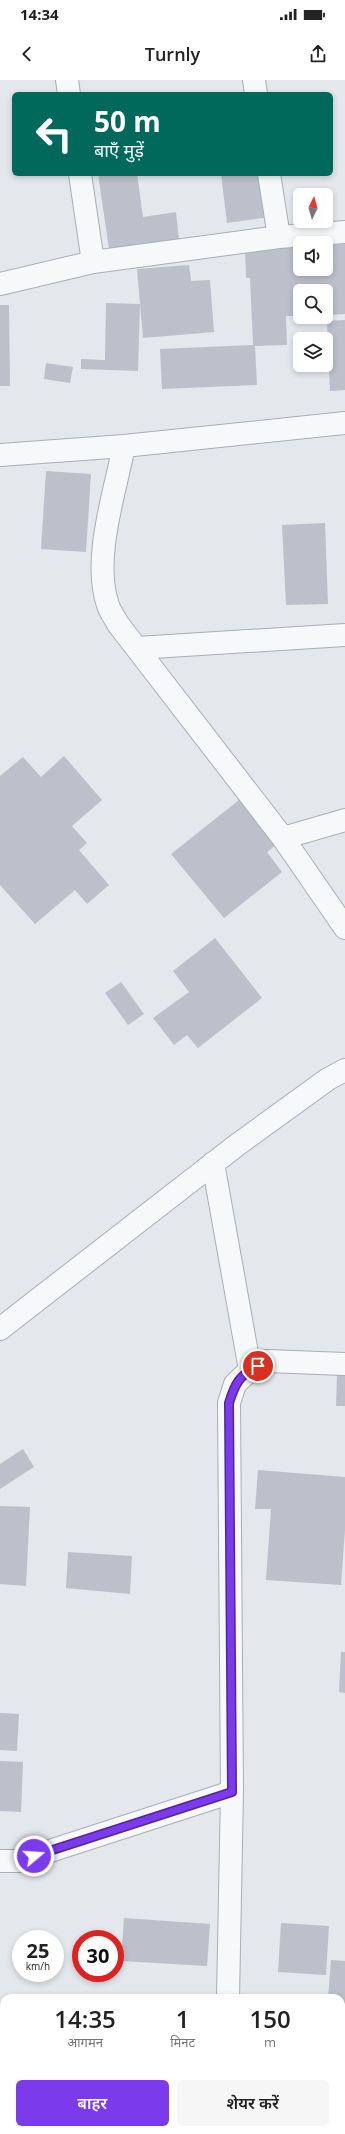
<!DOCTYPE html>
<html lang="hi">
<head>
<meta charset="utf-8">
<style>
  body { margin:0; font-family:"Open Sans","Noto Sans Devanagari",sans-serif; background:#f6f6f6; color:#222; height:100vh; display:flex; flex-direction:column; font-size:15px; white-space:nowrap }
  * { box-sizing:border-box; margin:0 }
  p { font-size:13px; color:#767676 }
  .icon { flex:none; width:22px; height:22px; fill:none; stroke:currentColor; stroke-width:2; stroke-linecap:round; stroke-linejoin:round }
  .map { position:relative; flex:1; overflow:hidden }
  .details { position:absolute; left:0px; top:1914px; width:345px; height:140px; display:flex; flex-direction:column; background:#fff; border-radius:12px 12px 0 0; box-shadow:0 2px 6px #0003 }
  .details>* { flex:none }
  .guide { position:absolute; left:12px; top:12px; width:321px; height:84px; border-radius:6px; box-shadow:0 2px 6px #0003; background:#00695c; color:#fff; overflow:hidden }
  .needle { width:26px; rotate:5deg }
  .buttons { position:absolute; left:293px; top:108px; display:grid; gap:8px }
  .buttons a { display:grid; place-items:center; width:40px; height:40px; border-radius:6px; background:#fff; box-shadow:0 2px 6px #0003; font-size:20px }
  .speed { position:absolute; left:12px; top:1850px; display:flex; gap:8px; font-size:20px; font-weight:700; text-align:center }
  .speed>* { display:grid; place-content:center; width:52px; height:52px; border-radius:50%; background:#fff; box-shadow:0 2px 6px #0003; line-height:1 }
  .speed small { font-size:10px; font-weight:400 }
  .speed .limit { border:6px solid #d22; background:#fff; color:#111 }
  .pin { position:absolute; display:grid; place-items:center; width:34px; height:34px; color:#fff; margin:-17px; border:2px solid #fff; border-radius:50%; box-shadow:0 1px 4px #0007 }
  .me { position:absolute; width:44px; margin:-22px; rotate:72deg; stroke-linejoin:round; filter:drop-shadow(0 0 3px #0008) }
  .turn { display:flex; align-items:center; gap:14px; height:84px; padding:0 16px; font-size:18px }
  .turn .icon { width:52px; height:52px; stroke-width:2.5 }
  .turn b { display:block; font-size:28px; line-height:34px }
  .eta { display:flex; justify-content:space-evenly; align-items:center; height:68px; text-align:center }
  .eta b { font-size:24px; font-weight:600; line-height:28px }
  .action { display:flex; gap:8px; margin-top:auto; padding:8px 16px }
  .action a { flex:1; height:46px; border-radius:6px; background:#7c3aed; color:#fff; font-size:16px; font-weight:600; line-height:46px; text-align:center }
  .action a+a { background:#f6f6f6; color:#222 }
  .status { display:flex; justify-content:space-between; align-items:center; height:28px; padding:0 20px; background:#fff; direction:ltr }
  .status svg { height:11px; fill:currentColor }
  header { display:flex; justify-content:space-between; align-items:center; height:52px; padding:0 16px; background:#fff; font-size:18px; font-weight:600 }
  .map>svg:first-child { display:block }
</style>
</head>
<body>
<div class="status"><b>14:34</b><svg viewBox="0 0 49 12"><path d="M0 12V9h3v3zM5 12V6h3v6zM10 12V3h3v9zM15 12V0h3v12zM26 1h20v11H26zM47 4h2v5h-2z"/></svg></div>
<header><svg class="icon" aria-label="back" viewBox="0 0 24 24"><path d="M15 5l-7 7 7 7"/></svg>Turnly<svg class="icon" aria-label="share" viewBox="0 0 24 24"><path d="M12 15V3M7 8l5-5 5 5M5 13v7h14v-7"/></svg></header>
<div class="map">
<svg width="345" height="2054" viewBox="0 0 345 2054">
  <rect width="100%" height="100%" fill="#e4e7ec"/>
  <path fill="#bbc0ca" d="M98 94H137L143 137 176 132 179 160 109 169Z
    M221 94H264L270 137 227 143Z
    M345 164V234L326 235V211H300V236H286L287 265 255 266 257 305 162 309 160 269 253 265 250 198H246L245 168 300 166V189H326V165Z
    M189 185 191 201 210 200 214 252 143 258 137 189Z
    M106 223 140 224 138 291 81 289V279L105 280Z
    M0 225H9L10 306H0Z
    M345 240V310L330 311 327 241Z
    M46 283 73 287 70 303 44 299Z
    M46 391 91 394 86 472 41 469Z
    M325 443 328 524 286 525 282 445Z
    M64 676 102 720 72 746 87 763 79 770 109 805 87 824 75 810 35 844 0 805V696L23 677 41 697Z
    M239 720 276 765 267 772 282 792 224 838 171 774Z
    M215 858 262 918 198 968 187 955 174 965 153 938 189 912 173 891Z
    M121 902 144 934 128 945 105 913Z
    M337 1295H345V1326H336Z
    M23 1369 34 1387 0 1409V1384Z
    M258 1390 345 1397V1450L341 1505 266 1500 271 1429H255Z
    M0 1426 30 1427 26 1506 0 1504Z
    M68 1472 132 1476 130 1514 66 1508Z
    M341 1572H345V1613L339 1612Z
    M0 1633 19 1634 17 1671 0 1670Z
    M0 1681 23 1682 21 1732 0 1731Z
    M124 1838 210 1844 207 1886 121 1881Z
    M281 1843 329 1846 326 1895 278 1892Z
    M331 1880 345 1881V2019L341 2018V1918H328Z"/>
  <g fill="none" stroke-linecap="round" stroke-linejoin="round">
    <defs>
      <path id="minor" d="M67 0 69 14
        M254 0 256 14
        M80 94 93 182
        M269 94 279 157
        M0 204 93 182 279 157 345 152
        M124 366C115 412 92 480 108 525 110 532 115 538 118 544L283 758 345 848
        M0 375 124 366 345 343
        M137 568 345 555
        M283 758 345 740
        M213 1083 250 1290
        M0 1249 237 1065 328 999 345 990
        M0 1781H19L232 1712
        M228 1918 232 1712 229 1323 235 1304 250 1290 267 1281 345 1284"/>
    </defs>
    <use href="#minor" stroke="#a9aeb7" stroke-width="24"/>
    <use href="#minor" stroke="#f7f8fa" stroke-width="22"/>
  </g>
  <g fill="none" stroke-linecap="round" stroke-linejoin="round">
    <defs>
      <path id="route" d="M34 1776 232 1712 229 1323C235 1304 239 1295 258 1286"/>
    </defs>
    <use href="#route" stroke="#51269a" stroke-width="10"/>
    <use href="#route" stroke="#7c3aed" stroke-width="7"/>
  </g>
</svg>
<div class="buttons">
<a><svg class="needle" viewBox="-14 -14 28 28"><path d="M0-13l5 13h-10z" fill="#e53935"/><path d="M0 13l5-13h-10z" fill="#767676"/></svg></a>
<a><svg class="icon" aria-label="sound" viewBox="0 0 24 24"><path d="M4 9h4l5-4v14l-5-4H4zM17 9q2 3 0 6"/></svg></a>
<a><svg class="icon" aria-label="search" viewBox="0 0 24 24"><circle cx="10" cy="10" r="6"/><path d="M15 15l6 6"/></svg></a>
<a><svg class="icon" aria-label="layers" viewBox="0 0 24 24"><path d="M12 4l9 5-9 5-9-5zM3 14l9 5 9-5"/></svg></a>
</div>
<div class="speed"><div>25<small>km/h</small></div><div class="limit">30</div></div>
<div class="pin" style="left:258px;top:1286px;background:#d93025"><svg class="icon" aria-label="arrive" viewBox="0 0 24 24"><path d="M6 21V4h12l-3 4 3 4H6"/></svg></div>
<svg class="me" style="left:34px;top:1776px" viewBox="-20 -20 40 40"><circle r="17" fill="#7c3aed" stroke="#fff" stroke-width="3"/><path d="M0-11L8 9 0 5-8 9z" fill="#fff"/></svg>
<div class="guide">
<div class="turn"><svg class="icon" aria-label="left" viewBox="0 0 24 24"><path d="M17 20v-9H6M10 6l-5 5 5 5"/></svg><div><b>50 m</b>बाएँ मुड़ें</div></div>
</div>
<section class="details">
<div class="eta">
<div><b>14:35</b><p>आगमन</p></div>
<div><b>1</b><p>मिनट</p></div>
<div><b>150</b><p>m</p></div>
</div>
<div class="action"><a>बाहर</a><a>शेयर करें</a></div>
</section>
</div>
</body>
</html>
